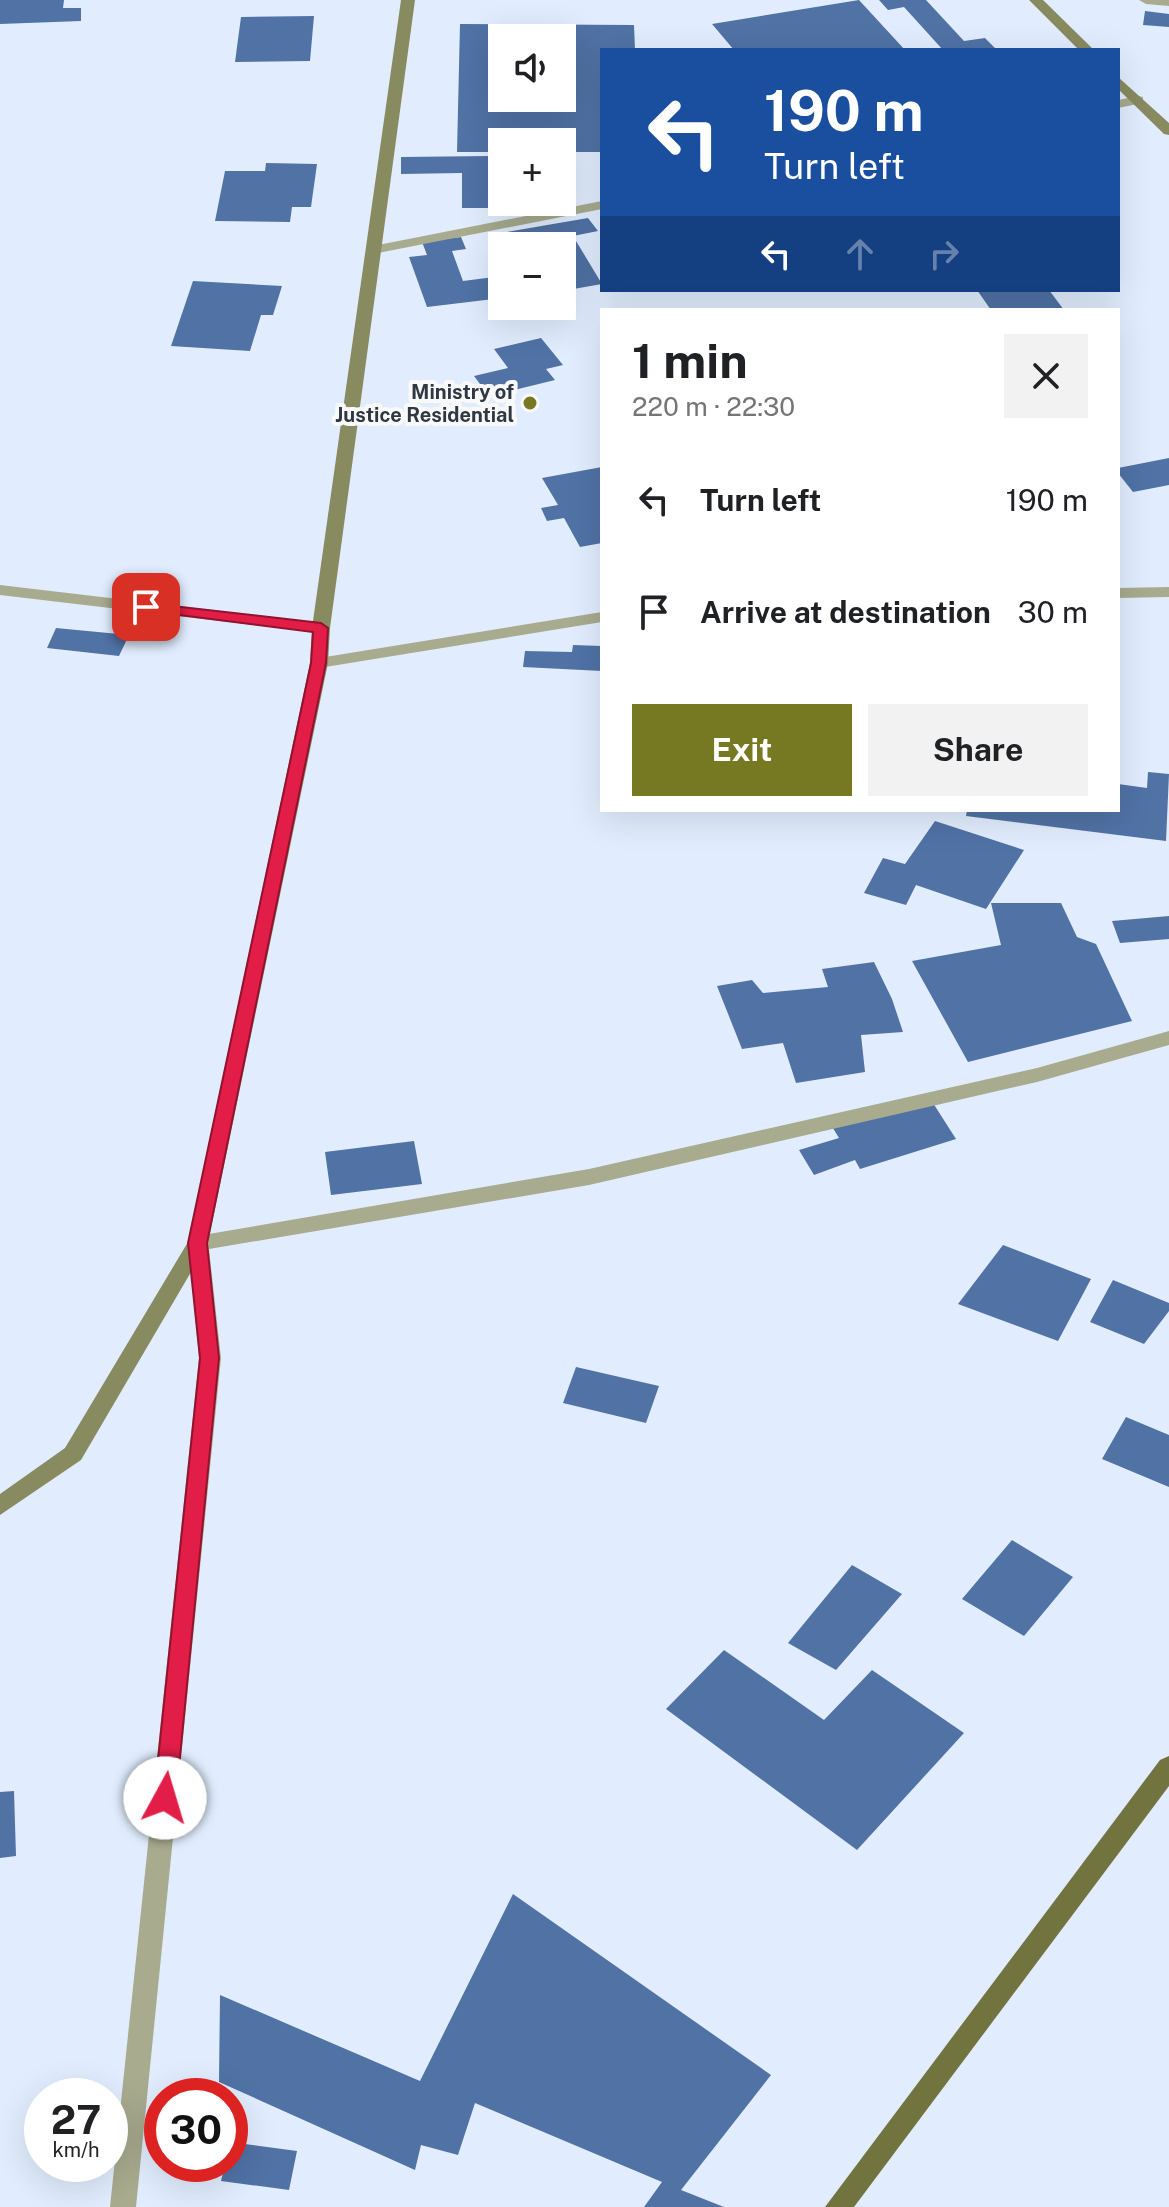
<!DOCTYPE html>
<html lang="en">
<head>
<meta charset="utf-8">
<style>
  body { margin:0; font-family:"Public Sans",sans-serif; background:#f2f2f2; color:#202124; height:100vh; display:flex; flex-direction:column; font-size:30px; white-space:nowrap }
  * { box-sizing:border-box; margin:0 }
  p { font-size:26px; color:#757577 }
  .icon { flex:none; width:44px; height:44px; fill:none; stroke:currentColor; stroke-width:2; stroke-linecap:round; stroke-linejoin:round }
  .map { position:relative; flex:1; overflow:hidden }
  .side { position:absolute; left:600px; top:308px; width:520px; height:504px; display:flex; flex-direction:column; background:#fff; border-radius:0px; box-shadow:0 8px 32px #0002 }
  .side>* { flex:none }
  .banner { position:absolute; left:600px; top:48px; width:520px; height:244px; border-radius:0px; box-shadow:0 8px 32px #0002; background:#1a4fa0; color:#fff; overflow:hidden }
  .tools { position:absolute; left:488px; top:24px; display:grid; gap:16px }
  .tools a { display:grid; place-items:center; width:88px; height:88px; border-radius:0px; background:#fff; box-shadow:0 8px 32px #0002; font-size:40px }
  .speed { position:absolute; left:24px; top:2078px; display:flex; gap:16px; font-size:40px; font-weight:700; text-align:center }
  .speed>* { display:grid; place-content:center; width:104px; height:104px; border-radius:50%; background:#fff; box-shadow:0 8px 32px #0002; line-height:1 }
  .speed small { font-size:20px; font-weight:400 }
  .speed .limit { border:12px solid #d22; background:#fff; color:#111 }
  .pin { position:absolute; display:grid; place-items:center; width:68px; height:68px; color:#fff; margin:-34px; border-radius:16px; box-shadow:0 4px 12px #0006 }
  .me { position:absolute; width:88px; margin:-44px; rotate:6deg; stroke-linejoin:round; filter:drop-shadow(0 0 6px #0008) }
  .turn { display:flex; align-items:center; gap:28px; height:168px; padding:0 32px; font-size:36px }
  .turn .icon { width:104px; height:104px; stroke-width:2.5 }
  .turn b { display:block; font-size:56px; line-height:68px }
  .lanes { display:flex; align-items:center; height:76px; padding:0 32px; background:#0003; justify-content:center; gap:40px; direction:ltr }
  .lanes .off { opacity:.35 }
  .round { display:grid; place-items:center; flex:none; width:84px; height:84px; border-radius:0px; background:#f2f2f2 }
  .headline { display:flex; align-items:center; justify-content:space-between; height:136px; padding:0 32px }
  h1 { font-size:48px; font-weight:700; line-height:60px }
  .button { display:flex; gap:16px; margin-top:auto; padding:16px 32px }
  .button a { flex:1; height:92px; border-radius:0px; background:#767922; color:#fff; font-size:32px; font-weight:700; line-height:92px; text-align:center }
  .button a+a { background:#f2f2f2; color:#202124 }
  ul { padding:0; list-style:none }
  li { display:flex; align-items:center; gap:24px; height:112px; padding:0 32px }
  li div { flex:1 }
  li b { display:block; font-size:30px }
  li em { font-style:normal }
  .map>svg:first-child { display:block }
</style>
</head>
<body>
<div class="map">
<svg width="1169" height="2207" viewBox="0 0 1169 2207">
  <rect width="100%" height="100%" fill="#e1edfe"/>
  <path fill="#5072a5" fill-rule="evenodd" d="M0 0H64L63 8H81V21L0 24Z
    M859 0 905 50H734L712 24Z
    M879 0H926L964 41 985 38 997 50H943L904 7 888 10Z
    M1145 11 1169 14V27L1143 25Z
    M314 16 310 61 235 62 241 17Z
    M460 24 634 25 635 50H602V152H562V142H502V152H457ZM502 38H562V98H502Z
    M490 156V208H462V173L401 174V157Z
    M266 163 317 164 311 207H292L290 222 215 221 225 171H265Z
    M588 218 598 231 573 236 602 284 562 291V246H510L501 233Z
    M461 237 466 249 452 251 463 281 502 276V298L427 307 409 257 427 255 422 242Z
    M193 281 282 286 273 315H261L250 351 171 346Z
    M977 290H1049L1064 310H991Z
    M541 338 563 365 546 369 555 380 489 396 474 376 508 368 494 349Z
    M1169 458V485L1133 492 1118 473V468Z
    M602 467V543L580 547 564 518 547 521 541 508 558 505 542 478Z
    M56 628 129 635 119 656 47 648Z
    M573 645 602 646V671L523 667 525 651 572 652Z
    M1148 772 1169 774 1166 841 966 816 967 810H1118V784L1147 788Z
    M935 821 1024 850 986 909 916 885 906 905 864 893 883 858 905 864Z
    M991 903H1061L1077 937 1096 944 1132 1021 968 1062 912 961 1001 945Z
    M1169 916V939L1120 943 1112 921Z
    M874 962 892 999 903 1032 861 1035 865 1072 796 1083 783 1043 742 1049 717 986 752 980 763 993 828 987 822 969Z
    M933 1103 956 1139 860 1169 855 1160 814 1175 799 1150 839 1138 831 1125Z
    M414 1141 422 1184 331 1195 325 1152Z
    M1003 1245 1091 1279 1058 1341 958 1304Z
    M1113 1280 1169 1303V1311L1144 1344 1090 1322Z
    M576 1367 659 1386 646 1423 563 1403Z
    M1126 1417 1169 1435V1487L1102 1459Z
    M1012 1540 1073 1577 1024 1636 962 1599Z
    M852 1565 902 1594 836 1670 788 1643Z
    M724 1650 824 1720 872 1670 964 1733 857 1850 666 1709Z
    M14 1791 16 1856 0 1858V1792Z
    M513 1894 771 2075 681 2190 724 2207H644L662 2182 475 2103 458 2155 421 2145 415 2170 219 2082 220 1995 420 2081Z
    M230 2142 297 2151 289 2190 221 2181 225 2164H230Z"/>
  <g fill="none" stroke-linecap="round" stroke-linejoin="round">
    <path fill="#a8ab8e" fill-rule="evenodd" d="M1139 0H1169V6L1146 4Z
      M1138 96 1143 97V103L1118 108V100Z
      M602 201V209L373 254 366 250 373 246Z
      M0 585 321 623 330 628 321 633 0 595Z
      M1169 587V597L1118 598V588Z
      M602 612V622L319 668 310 663 319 658Z
      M1169 1031V1045L1037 1082 589 1185 209 1249 221 1358 136 2207H110L199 1358 188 1243 191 1237 589 1169 1037 1068Z"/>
    <path fill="#888b60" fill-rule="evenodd" d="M401 0H415L330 628 328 663 208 1243 81 1460 0 1515V1494L65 1448 188 1242 310 663 312 628Z
      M1029 0H1043L1094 50H1079Z
      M1118 77 1169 123V135L1164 134 1118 89Z"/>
    <path fill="#71743e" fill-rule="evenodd" d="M1169 1756V1786L854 2207H825L1160 1760Z"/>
  </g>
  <path fill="#e11d48" stroke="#92132f" stroke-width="2" d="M146 603 321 623 328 628 326 663 207 1243 219 1358 176 1798 173 1805 165 1808 157 1805 154 1798 200 1358 188 1243 311 663 313 632 140 610 138 607Z"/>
  <circle fill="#767922" stroke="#f9f9f9" stroke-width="3" cx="530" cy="403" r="8"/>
  <g text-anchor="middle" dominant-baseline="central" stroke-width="8" stroke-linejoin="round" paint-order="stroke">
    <g font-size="20" font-weight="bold" fill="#2f3742" stroke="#f9f9f9" text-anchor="end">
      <text x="514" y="392">Ministry of<tspan x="514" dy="23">Justice Residential</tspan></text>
    </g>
  </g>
</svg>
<div class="tools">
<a><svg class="icon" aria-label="sound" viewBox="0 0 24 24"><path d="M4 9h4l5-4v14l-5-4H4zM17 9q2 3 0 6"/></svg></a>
<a>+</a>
<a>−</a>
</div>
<div class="speed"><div>27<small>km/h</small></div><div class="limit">30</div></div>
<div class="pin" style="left:146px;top:607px;background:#d93025"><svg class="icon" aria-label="arrive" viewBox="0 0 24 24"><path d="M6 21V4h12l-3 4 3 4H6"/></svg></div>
<svg class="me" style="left:165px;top:1798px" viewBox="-20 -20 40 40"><circle r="19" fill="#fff"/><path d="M0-13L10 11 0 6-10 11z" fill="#e11d48"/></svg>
<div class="banner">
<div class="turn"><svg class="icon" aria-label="left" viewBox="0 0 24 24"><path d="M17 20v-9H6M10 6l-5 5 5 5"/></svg><div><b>190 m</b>Turn left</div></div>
<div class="lanes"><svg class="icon" aria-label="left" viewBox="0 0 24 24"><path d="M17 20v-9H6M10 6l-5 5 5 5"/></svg><svg class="icon off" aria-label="ahead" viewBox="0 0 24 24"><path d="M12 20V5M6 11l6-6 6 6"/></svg><svg class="icon off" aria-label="right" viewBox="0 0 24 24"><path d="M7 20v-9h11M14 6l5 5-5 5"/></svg></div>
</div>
<section class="side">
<div class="headline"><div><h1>1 min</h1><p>220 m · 22:30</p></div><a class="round"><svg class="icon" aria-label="close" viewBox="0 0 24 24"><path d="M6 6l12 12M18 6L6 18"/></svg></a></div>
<ul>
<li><svg class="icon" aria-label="left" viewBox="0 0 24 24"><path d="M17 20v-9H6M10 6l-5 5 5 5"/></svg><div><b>Turn left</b></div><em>190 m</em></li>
<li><svg class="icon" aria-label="arrive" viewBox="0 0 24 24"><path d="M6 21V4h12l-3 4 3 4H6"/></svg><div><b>Arrive at destination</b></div><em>30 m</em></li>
</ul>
<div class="button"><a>Exit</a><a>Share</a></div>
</section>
</div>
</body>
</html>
